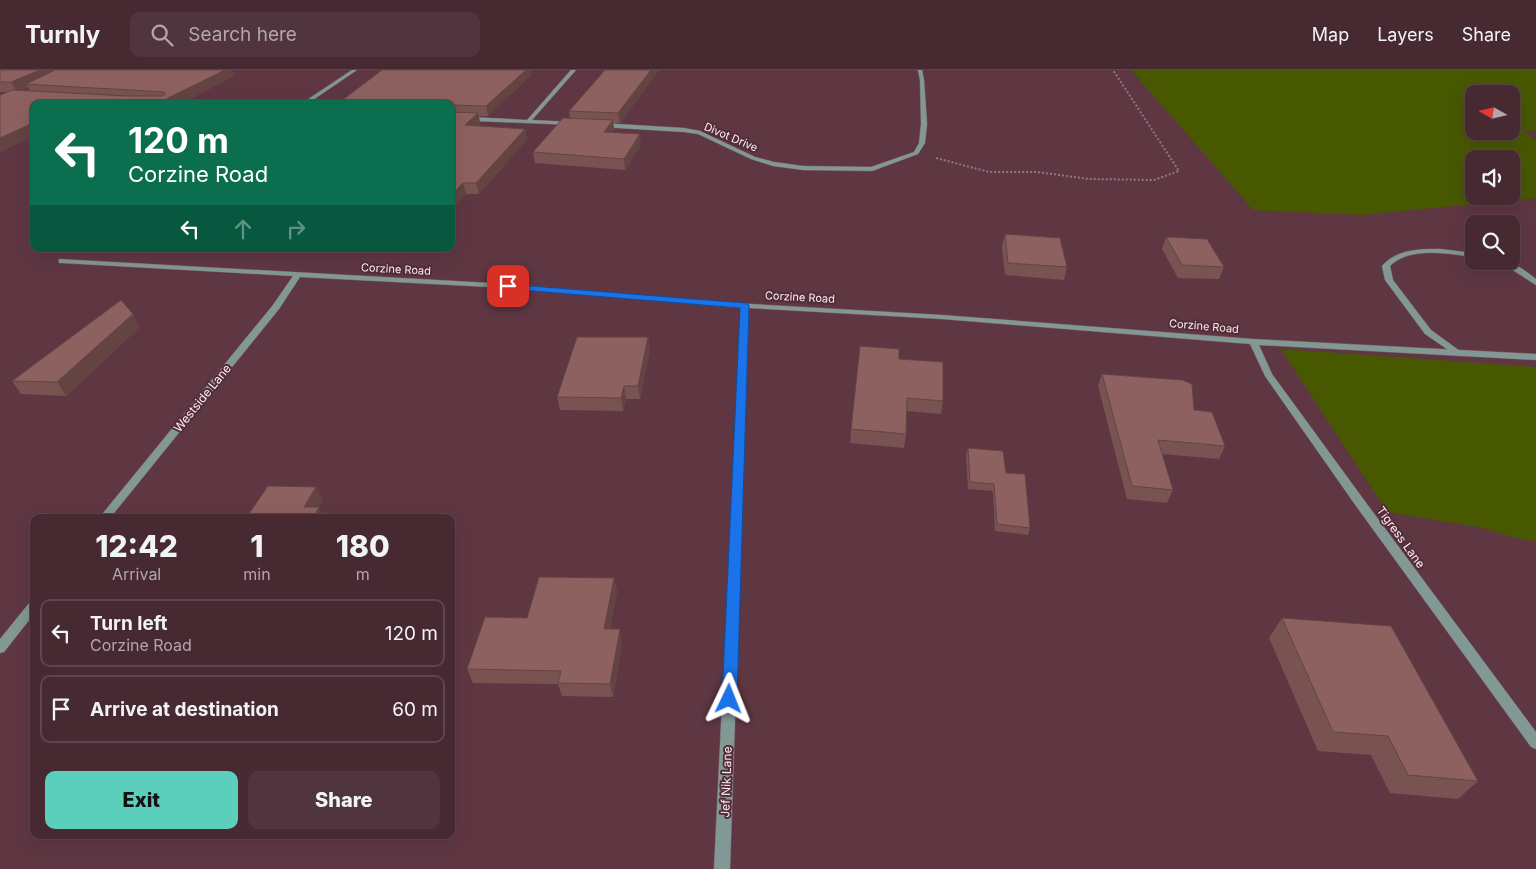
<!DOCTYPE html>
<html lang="en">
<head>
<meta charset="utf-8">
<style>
  body { margin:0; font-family:Inter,sans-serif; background:#51353e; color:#f1f3f6; height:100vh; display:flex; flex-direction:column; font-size:19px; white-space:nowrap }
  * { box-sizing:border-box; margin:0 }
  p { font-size:16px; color:#b0a6ac }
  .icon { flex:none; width:28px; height:28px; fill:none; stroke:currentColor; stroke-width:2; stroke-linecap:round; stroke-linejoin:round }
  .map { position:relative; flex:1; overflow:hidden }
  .sheet { position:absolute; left:30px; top:444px; width:425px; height:325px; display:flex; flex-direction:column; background:#472932; border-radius:10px; box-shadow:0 5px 20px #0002,0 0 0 1px #5f454d }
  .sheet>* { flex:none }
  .banner { position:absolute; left:30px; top:30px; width:425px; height:152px; border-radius:10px; box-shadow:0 5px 20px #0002,0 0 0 1px #5f454d; background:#0b6e4f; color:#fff; overflow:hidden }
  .needle { width:32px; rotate:278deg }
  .tools { position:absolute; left:1465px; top:15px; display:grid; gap:10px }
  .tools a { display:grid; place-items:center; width:55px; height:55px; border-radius:10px; background:#472932; box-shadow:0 5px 20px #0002,0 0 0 1px #5f454d; font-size:25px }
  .pin { position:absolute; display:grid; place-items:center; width:42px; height:42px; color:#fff; margin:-21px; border-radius:10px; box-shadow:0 2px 8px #0006 }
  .me { position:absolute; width:55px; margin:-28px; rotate:2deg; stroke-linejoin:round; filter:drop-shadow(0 0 4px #0008) }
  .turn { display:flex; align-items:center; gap:18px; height:105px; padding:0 15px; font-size:22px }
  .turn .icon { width:65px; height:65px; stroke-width:2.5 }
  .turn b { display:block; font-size:35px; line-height:42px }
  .lanes { display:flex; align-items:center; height:48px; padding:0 15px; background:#0003; justify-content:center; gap:25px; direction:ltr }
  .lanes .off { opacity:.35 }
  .eta { display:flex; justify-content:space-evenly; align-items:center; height:85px; text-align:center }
  .eta b { font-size:30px; font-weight:800; line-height:35px }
  .primary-button { display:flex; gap:10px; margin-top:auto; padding:10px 15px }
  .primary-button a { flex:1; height:58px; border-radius:10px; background:#5bcebc; color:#111; font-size:20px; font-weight:800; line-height:58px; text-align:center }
  .primary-button a+a { background:#51353e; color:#f1f3f6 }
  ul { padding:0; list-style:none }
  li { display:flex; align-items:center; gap:15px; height:68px; margin:0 10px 8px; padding:0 5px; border:2px solid #5f454d; border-radius:10px }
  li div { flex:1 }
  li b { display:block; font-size:19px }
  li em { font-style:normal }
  header { display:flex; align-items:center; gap:30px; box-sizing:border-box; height:70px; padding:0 25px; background:#472932; border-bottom:1px solid #5f454d }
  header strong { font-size:24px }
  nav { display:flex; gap:28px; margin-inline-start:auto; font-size:18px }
  .search { width:350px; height:45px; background:#51353e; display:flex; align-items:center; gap:12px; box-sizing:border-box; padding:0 18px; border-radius:10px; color:#b0a6ac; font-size:19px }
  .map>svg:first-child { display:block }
</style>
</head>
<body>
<header>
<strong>Turnly</strong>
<div class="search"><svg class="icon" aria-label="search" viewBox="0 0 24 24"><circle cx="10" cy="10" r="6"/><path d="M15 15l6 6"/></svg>Search here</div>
<nav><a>Map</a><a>Layers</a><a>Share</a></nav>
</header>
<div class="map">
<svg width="1536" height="799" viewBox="0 0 1536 799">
  <rect width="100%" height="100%" fill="#5f3743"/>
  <path fill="#485801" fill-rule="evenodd" d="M1131 0H1536V61L1523 60 1536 71V128L1361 145 1253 140ZM1474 24H1511V61H1474ZM1474 89H1511V126H1474Z
    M1281 279 1536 297V471L1523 470 1478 457 1387 442Z"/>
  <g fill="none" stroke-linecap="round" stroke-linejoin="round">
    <defs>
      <path id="lane" d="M1440 179 1474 183V187C1448 184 1410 176 1390 196L1393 210 1431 260 1460 281 1461 283 1457 286 1425 264 1385 210 1382 196C1397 179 1419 179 1440 179Z
        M1499 191C1514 191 1524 200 1536 209V215Z"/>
      <path id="street" d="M352 0H357L307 34H301Z
        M571 0H576L532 50 572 52 574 53V55L451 50V46L527 50Z
        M918 0H922L924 10 927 54 925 73 918 84 872 101 803 100 773 96 751 89 698 64 684 62 601 57 598 55 601 53 684 58 700 61 755 87 774 92 803 96 871 97 914 82 919 73 921 54 920 10Z
        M59 189 508 214 716 232 942 245 1253 269 1536 284V290L1259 275 1272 304 1364 430 1536 662V679L1531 677 1356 436 1265 306 1250 274 942 249 749 238 730 799H714L741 238 508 218 300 207 279 239 110 448H99L273 235 293 206 62 193H59Z
        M34 530V544L4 582 0 583V569L30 532Z"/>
    </defs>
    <use href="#lane" stroke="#7b5862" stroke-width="1"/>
    <use href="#street" stroke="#7b5862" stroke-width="1"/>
    <path stroke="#95757e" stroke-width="2" stroke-dasharray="2 2" stroke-linecap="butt" d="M936 88 989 102H1036L1090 109 1154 110 1179 101 1113 0"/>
    <use href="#lane" fill="#829894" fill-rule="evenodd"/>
    <use href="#street" fill="#829894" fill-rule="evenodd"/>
  </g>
  <path fill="#795352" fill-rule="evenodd" d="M0 0H232L234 6 180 34H34V65L0 82V25L8 22H0ZM28 17 30 21H20Z
    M382 0H532L529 2 530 6 488 46H479L480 53 478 56 525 59 527 69 479 124H466L451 140V34Z
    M659 0 620 53H613L614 60 612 63 641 75 625 100 535 93 533 82 570 48 569 41Z
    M1005 164 1067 197 1064 210 1005 205 1002 176Z
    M1166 167 1224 197 1219 209 1178 208 1162 179Z
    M140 257 66 326 21 324 12 311Z
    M648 267 650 280 640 329H626L623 341 560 340 557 327Z
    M899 289 943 331 941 344 907 341 906 364 904 378 850 373 851 359Z
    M1102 304 1194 340 1225 376 1219 389 1162 384 1173 420 1167 433 1127 429 1098 316Z
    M968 378 1006 403 1030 458 1028 465 995 461 993 421 968 419 966 385Z
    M614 508 617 522 610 559 622 573 613 627 562 626 558 614 473 613 467 599 527 548Z
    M1282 548 1478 711 1458 729 1390 723 1371 685 1318 681 1269 568Z"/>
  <path fill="#634442" d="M40 0H66L26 14 28 17 17 22 11 12Z
    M225 0H232L234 6 180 34H156Z
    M524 0H532L529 2 530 6 488 46 486 36Z
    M651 0H659L620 53 618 43Z
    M478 43 480 53 468 65 465 55Z
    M613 50 614 60 605 72 604 62Z
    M29 55 34 64V65L0 82V68Z
    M525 59 527 69 479 124 476 113Z
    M640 64 641 75 625 100 624 89Z
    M463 113 466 124 451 140V126Z
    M133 244 140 257 66 326 57 312Z
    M648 267 650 280 640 329 638 316Z
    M624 316 626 329 623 341 621 328Z
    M316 417 323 431 313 448 304 437Z
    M319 437 324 448H313Z
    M614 508 617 522 607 573 604 559Z
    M620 559 622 573 613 627 610 614Z"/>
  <path fill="#8d615f" stroke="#634442" d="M0 0H40L11 12H0Z
    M55 0H225L156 34H34V55H29L0 68V25L13 20 127 26H163L165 24 164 22 26 14Z
    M382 0H526L486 36 451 35V34H337Z
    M605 0H651L618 43 569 41Z
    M451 42 478 43 465 55 525 59 476 113H463L451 126Z
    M563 48 613 50 604 62 640 64 624 89 533 82Z
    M1005 164 1060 168 1067 197 1008 193Z
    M1166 167 1207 169 1224 197 1182 195Z
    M121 230 133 244 57 312 12 311Z
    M577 267H648L638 316H624L621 328 557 327Z
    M860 276 899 279V289L943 292V331L907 328 906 364 851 359Z
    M1102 304 1182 310 1192 314 1194 340 1212 342 1225 376 1158 370 1173 420 1132 416Z
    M968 378 1003 381 1006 403 1025 404 1030 458 997 454 994 414 970 412Z
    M268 416 316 417 304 437H319L313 448H246Z
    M539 507 614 508 604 559H620L610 614 558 613 561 601 467 599 485 547 527 548Z
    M1282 548 1391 556 1478 711 1408 705 1388 666 1333 662Z"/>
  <path fill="#1a73e8" stroke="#114b97" d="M505 214 745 233 749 235 737 629 735 633 729 635 724 633 722 629 740 238 508 219 505 218Z"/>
  <g text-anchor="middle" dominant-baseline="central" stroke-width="4" stroke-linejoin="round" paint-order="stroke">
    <g font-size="11" fill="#fdedf1" stroke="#532d38">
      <text transform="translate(731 67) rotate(23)">Divot Drive</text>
      <text transform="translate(396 199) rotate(3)">Corzine Road</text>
      <text transform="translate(800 227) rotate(3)">Corzine Road</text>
      <text transform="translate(1204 256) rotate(5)">Corzine Road</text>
    </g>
    <g font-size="12" fill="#fdedf1" stroke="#532d38">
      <text transform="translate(202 328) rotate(-51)">Westside Lane</text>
      <text transform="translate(1401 467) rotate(54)">Tigress Lane</text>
      <text transform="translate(726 712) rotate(-88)">Jef Nik Lane</text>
    </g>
  </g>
</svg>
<div class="tools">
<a><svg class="needle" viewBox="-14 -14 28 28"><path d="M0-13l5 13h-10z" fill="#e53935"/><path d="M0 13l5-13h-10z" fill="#b0a6ac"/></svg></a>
<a><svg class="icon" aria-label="sound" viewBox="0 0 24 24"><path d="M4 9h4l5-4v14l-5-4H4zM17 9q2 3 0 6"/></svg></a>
<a><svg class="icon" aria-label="search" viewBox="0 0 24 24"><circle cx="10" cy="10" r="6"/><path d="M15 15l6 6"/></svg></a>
</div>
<div class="pin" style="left:508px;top:216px;background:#d93025"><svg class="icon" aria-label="arrive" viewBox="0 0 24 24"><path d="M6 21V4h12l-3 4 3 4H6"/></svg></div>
<svg class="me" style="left:729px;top:629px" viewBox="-20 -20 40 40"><path d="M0-17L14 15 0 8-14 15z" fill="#1a73e8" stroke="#fff" stroke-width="4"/></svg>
<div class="banner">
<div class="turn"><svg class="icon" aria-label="left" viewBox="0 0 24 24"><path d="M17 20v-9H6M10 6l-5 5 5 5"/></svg><div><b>120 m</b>Corzine Road</div></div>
<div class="lanes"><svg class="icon" aria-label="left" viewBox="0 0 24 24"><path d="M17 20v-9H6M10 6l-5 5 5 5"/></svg><svg class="icon off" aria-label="ahead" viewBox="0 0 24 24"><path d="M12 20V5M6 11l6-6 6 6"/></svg><svg class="icon off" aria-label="right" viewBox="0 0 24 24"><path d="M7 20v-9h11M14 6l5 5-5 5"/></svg></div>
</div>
<section class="sheet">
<div class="eta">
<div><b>12:42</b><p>Arrival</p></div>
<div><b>1</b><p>min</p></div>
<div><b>180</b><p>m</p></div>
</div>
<ul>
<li><svg class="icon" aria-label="left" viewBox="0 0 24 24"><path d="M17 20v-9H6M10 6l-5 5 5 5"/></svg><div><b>Turn left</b><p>Corzine Road</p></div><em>120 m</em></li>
<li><svg class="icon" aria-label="arrive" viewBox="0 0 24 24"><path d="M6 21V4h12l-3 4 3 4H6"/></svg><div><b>Arrive at destination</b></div><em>60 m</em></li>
</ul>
<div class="primary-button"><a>Exit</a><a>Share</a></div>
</section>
</div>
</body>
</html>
